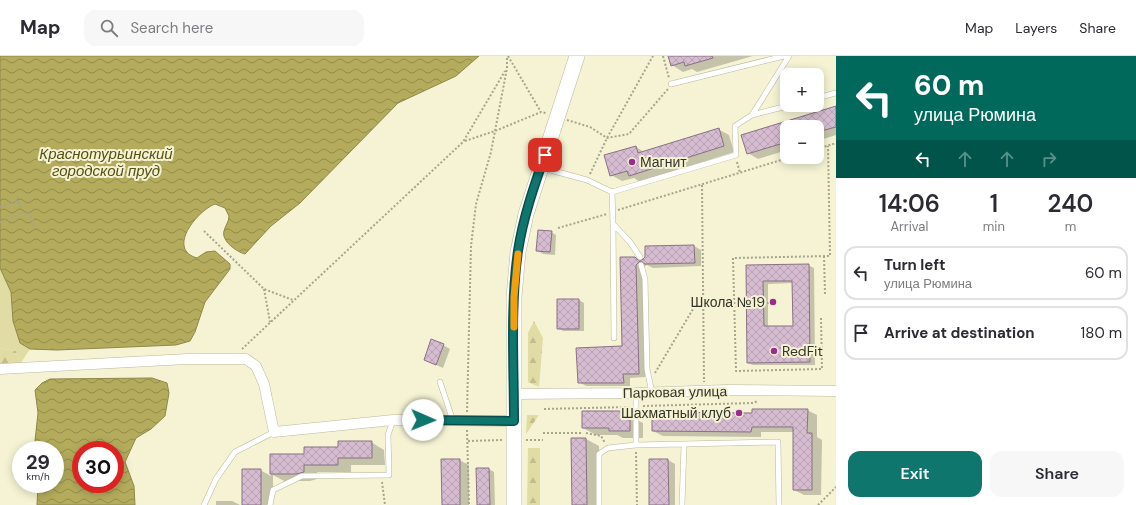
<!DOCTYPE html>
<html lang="en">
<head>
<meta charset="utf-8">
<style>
  body { margin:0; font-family:"DM Sans",sans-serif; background:#f7f7f7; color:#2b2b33; height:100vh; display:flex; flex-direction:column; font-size:15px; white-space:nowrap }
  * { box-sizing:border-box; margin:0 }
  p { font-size:13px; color:#7c7c81 }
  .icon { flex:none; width:22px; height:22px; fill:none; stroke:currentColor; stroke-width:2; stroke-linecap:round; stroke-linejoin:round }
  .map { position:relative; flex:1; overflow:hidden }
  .side { display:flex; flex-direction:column; background:#fff; width:300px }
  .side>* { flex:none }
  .hud { background:#00695c; color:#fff; overflow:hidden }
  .tools { position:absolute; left:780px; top:12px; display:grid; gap:8px }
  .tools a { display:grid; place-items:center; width:44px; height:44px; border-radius:8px; background:#fff; box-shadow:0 2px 10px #0003; font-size:20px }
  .speed { position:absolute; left:12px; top:385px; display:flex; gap:8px; font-size:20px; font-weight:700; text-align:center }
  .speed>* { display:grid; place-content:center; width:52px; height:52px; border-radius:50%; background:#fff; box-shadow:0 2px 10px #0003; line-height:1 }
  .speed small { font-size:10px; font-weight:400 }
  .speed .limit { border:6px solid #d22; background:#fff; color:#111 }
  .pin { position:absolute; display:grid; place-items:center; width:34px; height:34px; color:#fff; margin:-17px; border-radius:8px; box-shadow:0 2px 6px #0006 }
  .me { position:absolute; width:44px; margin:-22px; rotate:91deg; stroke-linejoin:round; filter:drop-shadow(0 0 3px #0008) }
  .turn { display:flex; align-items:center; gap:14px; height:84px; padding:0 12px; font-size:18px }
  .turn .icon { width:52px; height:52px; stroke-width:2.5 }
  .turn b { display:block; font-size:28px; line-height:34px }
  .lanes { display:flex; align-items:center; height:38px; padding:0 12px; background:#0003; justify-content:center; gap:20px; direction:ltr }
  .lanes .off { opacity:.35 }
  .eta { display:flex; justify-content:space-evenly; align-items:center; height:68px; text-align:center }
  .eta b { font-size:24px; font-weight:600; line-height:28px }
  .action { display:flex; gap:8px; margin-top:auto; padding:8px 12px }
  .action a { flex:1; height:46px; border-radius:12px; background:#0f766e; color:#fff; font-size:16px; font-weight:600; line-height:46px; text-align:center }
  .action a+a { background:#f7f7f7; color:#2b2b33 }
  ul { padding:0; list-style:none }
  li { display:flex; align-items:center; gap:12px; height:54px; margin:0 8px 6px; padding:0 4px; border:2px solid #e1e1e2; border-radius:12px }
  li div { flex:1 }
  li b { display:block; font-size:15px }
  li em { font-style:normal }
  header { display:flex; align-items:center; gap:24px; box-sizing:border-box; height:56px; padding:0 20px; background:#fff; border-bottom:1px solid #e1e1e2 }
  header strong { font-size:19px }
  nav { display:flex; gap:22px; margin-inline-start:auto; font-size:14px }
  .search { width:280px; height:36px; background:#f7f7f7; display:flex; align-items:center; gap:10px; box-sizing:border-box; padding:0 14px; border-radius:12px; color:#7c7c81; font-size:15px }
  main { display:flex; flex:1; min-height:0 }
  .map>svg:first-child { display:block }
</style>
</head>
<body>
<header>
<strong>Map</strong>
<div class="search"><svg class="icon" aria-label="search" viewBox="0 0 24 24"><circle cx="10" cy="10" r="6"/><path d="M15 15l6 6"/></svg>Search here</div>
<nav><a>Map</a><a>Layers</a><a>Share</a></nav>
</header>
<main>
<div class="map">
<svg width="836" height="449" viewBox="0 0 836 449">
  <defs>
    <pattern id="forest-firs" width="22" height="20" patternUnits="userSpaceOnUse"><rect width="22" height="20" fill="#e0dca3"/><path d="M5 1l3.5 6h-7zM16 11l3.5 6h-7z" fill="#c1bd8c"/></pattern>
    <pattern id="water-waves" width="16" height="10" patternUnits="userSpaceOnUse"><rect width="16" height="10" fill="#b4ac5c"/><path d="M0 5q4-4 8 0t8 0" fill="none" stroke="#938d4c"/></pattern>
    <pattern id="building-cross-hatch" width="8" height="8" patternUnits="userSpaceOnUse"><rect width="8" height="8" fill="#d6bcd1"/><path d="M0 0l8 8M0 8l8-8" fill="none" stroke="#b8a2b3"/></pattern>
  </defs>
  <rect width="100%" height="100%" fill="#f5f3d4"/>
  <path fill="#e0dca3" d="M0 212 11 236 13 265 20 287 30 293 20 308 16 295 0 292Z"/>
  <path fill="url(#forest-firs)" d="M534 265 543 282 539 331 528 326V277Z
    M0 292 16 295 20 308H0Z
    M527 359H539L526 378Z
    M528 392H540V449H527Z"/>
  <path fill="url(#water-waves)" stroke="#8d884c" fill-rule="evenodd" d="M0 0H479L456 20 398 47 300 147 271 170 245 198C237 196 221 185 224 175 225 170 229 166 229 160L225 152 215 148C197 155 166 193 197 202L206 196 215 195 230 208V213L205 246 195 276 190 285 176 289 57 294 30 293 20 287 13 265 11 236 0 212Z
    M152 322 167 327 169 337 165 360 151 373 136 382 125 406 134 430 135 449H37L38 428H55V394H34L38 357 35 334 42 327 50 323ZM81 394H115V428H81Z"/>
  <path fill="#0003" fill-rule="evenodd" d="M669 0H753L697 16 692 13 683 16 672 9Z
    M836 51V79L817 85V71H787V94L758 103 748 97 743 79Z
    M718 73 729 79 734 96 640 126 634 122 622 125 611 119 636 91 644 96Z
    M551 176 556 179 555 199 543 198 538 195Z
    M694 190 701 194V210L653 212 647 209 642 212 645 321 630 322V330H586L579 326 623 291 635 202 641 205Z
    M808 209 814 212 815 309H753L748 307 747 210ZM793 227 794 271H768V228Z
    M579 244 584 247V275H563L558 272Z
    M443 289 450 293 443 312 425 304Z
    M807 354 817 359V381L822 384 821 439H804L794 434V376H761V381L663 380 653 375 753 358Z
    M621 356 643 367V382H623L617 379H596L583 372Z
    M586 383 599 390 600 449H573Z
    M371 386 384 394 385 409H351V416H317V423L310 425H284L273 419V449H245L260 414 271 420V399H305Z
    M459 404 469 409V449H443Z
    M650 404H668L675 408V449H650Z
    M477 413H489L494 416 495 449H478Z
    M216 445H232L240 449H216Z"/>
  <path fill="url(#building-cross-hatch)" stroke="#897184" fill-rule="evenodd" d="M668 0H712L713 2 685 10 684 6 671 10Z
    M836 50V71L817 76V71H787V86L747 98 741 79Z
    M719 72 724 90 629 120 627 115 610 120 604 99 636 90 638 97Z
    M538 174 552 175 550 196 536 195Z
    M694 189 695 207 645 208 640 205 636 209 639 318H623L624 327H578L576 292 622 290 620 201H635L638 204H642L645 201V190Z
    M809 208 810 306 747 307 746 209ZM763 225H792L793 270H764Z
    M557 243H579V273H557Z
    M431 283 444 288 436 309 424 304Z
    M752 353H808L807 377H812V434H793V371H752L751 376 652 375V356L752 357Z
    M582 355H621V358H630V375H609V372H582Z
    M571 382H586L587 449H572Z
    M338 385H372V402H338V409H304V416L296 418H270V398H304V391H338Z
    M441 403H460V449H442Z
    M649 403H668L669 449H649Z
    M476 412H489L490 449H477Z
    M242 413H261V449H242Z"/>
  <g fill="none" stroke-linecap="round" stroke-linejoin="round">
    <defs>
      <path id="service" d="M671 28 784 0
        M817 42 836 37
        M752 59 789 0
        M543 112 587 124 612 136 736 99 735 70 752 59 791 49
        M612 136 613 168 630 186 640 201
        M613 168 614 282
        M641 209 645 223 647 313 652 337
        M440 326 453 365
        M636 389 778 386 779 449
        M204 449 216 423 235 396 274 376
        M270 449 273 434 302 420 389 419 388 379 393 364
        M599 449V398L608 392 636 389V337
        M682 449 684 389"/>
      <path id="minor" d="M0 313 187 303H246L256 310 264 328 274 376 393 364 514 365
        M514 338 636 337 726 334 836 335"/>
      <path id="secondary" d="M514 449V241L518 196 526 158 577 0"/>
    </defs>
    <use href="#service" stroke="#bab89b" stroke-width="6"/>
    <use href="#minor" stroke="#bab89b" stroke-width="11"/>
    <use href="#secondary" stroke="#bab89b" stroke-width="16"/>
    <path stroke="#a5a48d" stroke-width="2" stroke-dasharray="2 2" stroke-linecap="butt" d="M508 0 541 56
      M663 0 669 22
      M567 64 590 71 607 82 629 78 668 33
      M465 85 495 75 541 56 546 57
      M817 93 836 87
      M737 106 740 117
      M590 118 607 82 653 0
      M702 129 704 326
      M17 141 18 145
      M0 151 18 145 21 151
      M618 154 791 101
      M0 166 28 155 35 171
      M558 172 607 158
      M204 175 264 233 293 244
      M824 200 825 238
      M264 233 270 266
      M763 247H773
      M821 262 822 313 736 315 733 202 830 200 828 90
      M242 293 463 86 505 15
      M655 317 696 248 747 247
      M643 350 753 347 758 345
      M544 353 629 351
      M467 356 471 190 476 148 491 96 507 12V0
      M467 374 469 449
      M543 377H582
      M586 377 601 380 605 387
      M526 384H543
      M468 385 502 384
      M636 396 637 449
      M382 426 385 449
      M818 449 836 431"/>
    <use href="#service" stroke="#fff" stroke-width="5"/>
    <use href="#minor" stroke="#fff" stroke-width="10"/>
    <use href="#secondary" stroke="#fff" stroke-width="15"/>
  </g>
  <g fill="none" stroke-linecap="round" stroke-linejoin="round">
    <defs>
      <path id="route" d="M423 364 514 365C514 309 510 251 518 195 523 162 534 130 545 99"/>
    </defs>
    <use href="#route" stroke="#0a4d48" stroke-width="10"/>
    <use href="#route" stroke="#0f766e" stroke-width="7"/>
    <path stroke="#f59e0b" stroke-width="7" d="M514 271V241L518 198"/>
  </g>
  <g fill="#992c8d" stroke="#f5f3d4" stroke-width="1.5">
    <circle cx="632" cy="106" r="4"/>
    <circle cx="773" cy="246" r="4"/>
    <circle cx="774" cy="295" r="4"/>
    <circle cx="739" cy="357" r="4"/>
  </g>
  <g text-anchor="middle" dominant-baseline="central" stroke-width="4" stroke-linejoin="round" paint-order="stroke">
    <g font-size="14" fill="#333327" stroke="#f5f3d4" text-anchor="start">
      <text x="640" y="106">Магнит</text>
      <text x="765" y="246" text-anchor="end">Школа №19</text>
      <text x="782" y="295">RedFit</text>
      <text x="731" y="357" text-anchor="end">Шахматный клуб</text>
    </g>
    <g font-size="14" fill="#333327" stroke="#f5f3d4">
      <text transform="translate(675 336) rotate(-1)">Парковая улица</text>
    </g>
    <g font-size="15" font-style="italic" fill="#565013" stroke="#f5f3d4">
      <text x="106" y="98">Краснотурьинский<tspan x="106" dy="17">городской пруд</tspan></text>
    </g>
  </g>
</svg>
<div class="tools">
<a>+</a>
<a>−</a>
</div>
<div class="speed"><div>29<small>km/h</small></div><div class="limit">30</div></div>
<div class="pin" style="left:545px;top:99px;background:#d93025"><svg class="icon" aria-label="arrive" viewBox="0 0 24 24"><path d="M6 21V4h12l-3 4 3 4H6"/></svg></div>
<svg class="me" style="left:423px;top:364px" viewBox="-20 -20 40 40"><circle r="19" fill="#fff"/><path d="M0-13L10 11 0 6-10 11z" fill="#0f766e"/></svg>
</div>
<section class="side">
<div class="hud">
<div class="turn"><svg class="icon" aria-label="left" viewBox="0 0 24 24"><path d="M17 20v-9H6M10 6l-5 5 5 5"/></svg><div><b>60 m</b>улица Рюмина</div></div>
<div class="lanes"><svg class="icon" aria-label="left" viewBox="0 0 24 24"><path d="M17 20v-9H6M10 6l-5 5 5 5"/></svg><svg class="icon off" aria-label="ahead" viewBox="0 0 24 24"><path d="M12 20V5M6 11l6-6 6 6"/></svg><svg class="icon off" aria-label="ahead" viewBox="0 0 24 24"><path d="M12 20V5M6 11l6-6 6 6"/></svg><svg class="icon off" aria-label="right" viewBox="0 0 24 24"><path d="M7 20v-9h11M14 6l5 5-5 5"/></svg></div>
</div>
<div class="eta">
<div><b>14:06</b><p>Arrival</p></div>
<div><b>1</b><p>min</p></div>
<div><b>240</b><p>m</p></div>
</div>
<ul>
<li><svg class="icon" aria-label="left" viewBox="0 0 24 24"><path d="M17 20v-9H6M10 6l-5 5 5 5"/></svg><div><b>Turn left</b><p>улица Рюмина</p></div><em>60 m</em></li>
<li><svg class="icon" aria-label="arrive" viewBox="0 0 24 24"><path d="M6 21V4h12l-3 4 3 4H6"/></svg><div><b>Arrive at destination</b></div><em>180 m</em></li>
</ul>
<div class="action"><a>Exit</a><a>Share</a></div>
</section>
</main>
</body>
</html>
